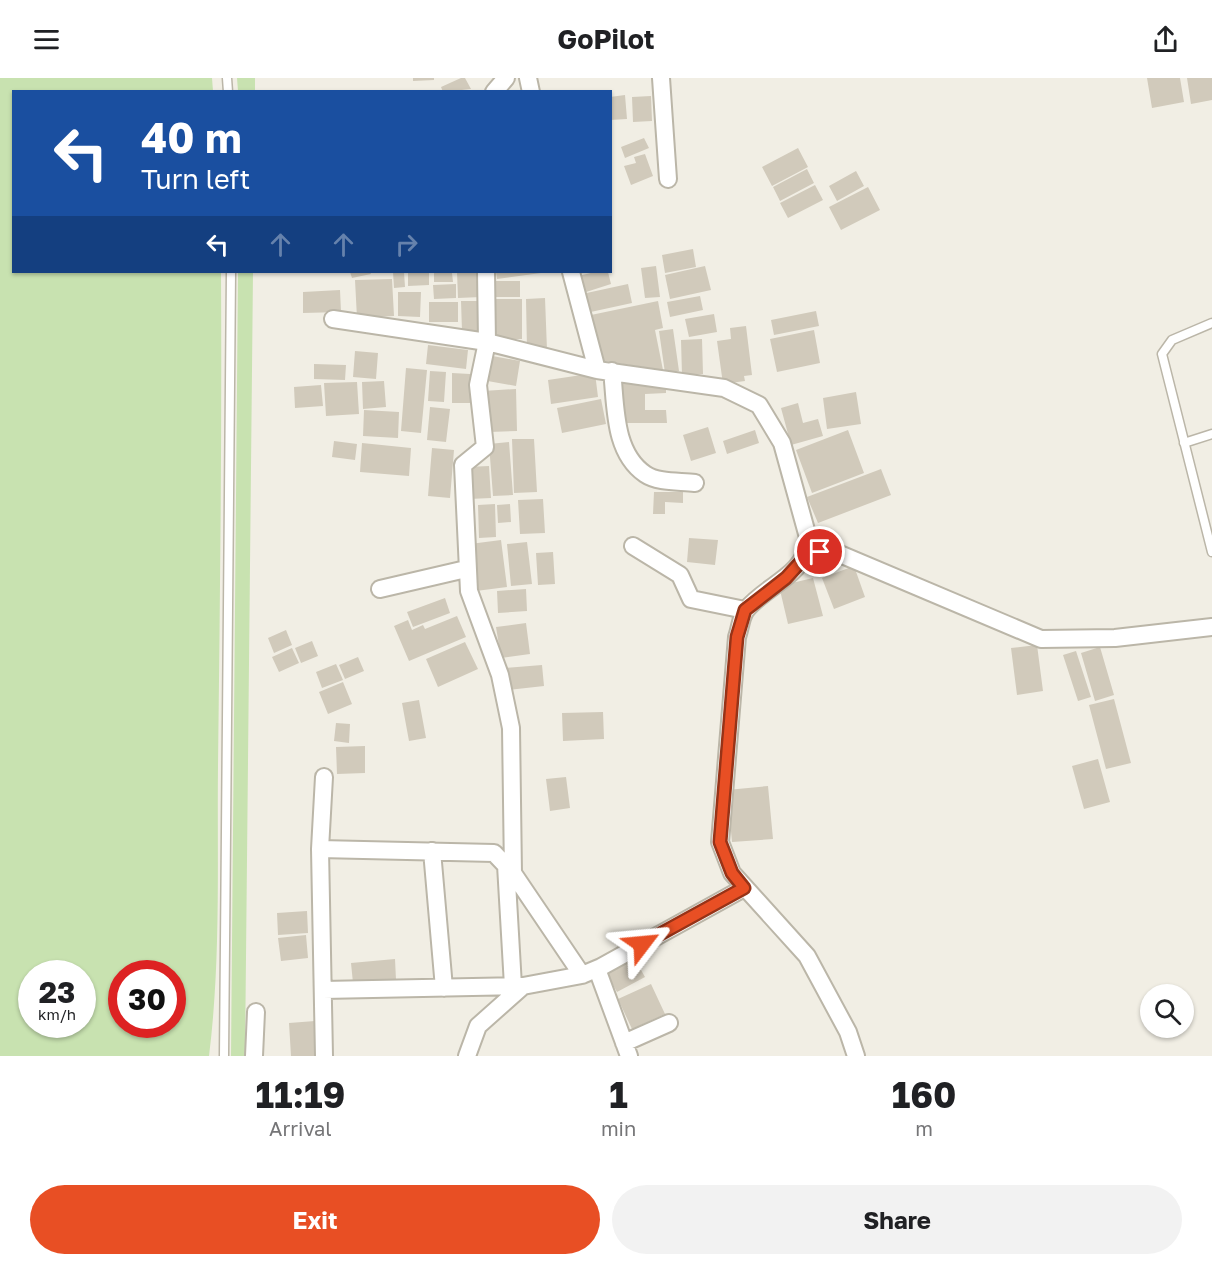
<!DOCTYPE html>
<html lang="en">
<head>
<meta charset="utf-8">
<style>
  body { margin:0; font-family:"Golos Text",sans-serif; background:#f2f2f2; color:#202124; height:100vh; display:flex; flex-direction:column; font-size:22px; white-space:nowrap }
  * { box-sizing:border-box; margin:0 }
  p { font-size:20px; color:#757577 }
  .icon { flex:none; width:33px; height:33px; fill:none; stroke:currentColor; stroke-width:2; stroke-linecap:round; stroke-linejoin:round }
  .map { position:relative; height:978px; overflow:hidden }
  .panel { display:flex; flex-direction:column; background:#fff; flex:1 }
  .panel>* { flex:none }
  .hud { position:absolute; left:12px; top:12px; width:600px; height:183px; border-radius:0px; box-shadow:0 2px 4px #0004; background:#1a4fa0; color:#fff; overflow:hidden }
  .controls { position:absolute; left:1140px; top:906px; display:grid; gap:12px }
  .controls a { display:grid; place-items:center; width:54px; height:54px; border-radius:50%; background:#fff; box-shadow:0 2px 4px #0004; font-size:30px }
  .speed { position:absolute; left:18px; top:882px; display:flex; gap:12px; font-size:30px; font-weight:700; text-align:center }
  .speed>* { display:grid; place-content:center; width:78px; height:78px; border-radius:50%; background:#fff; box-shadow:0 2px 4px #0004; line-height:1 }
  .speed small { font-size:15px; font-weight:400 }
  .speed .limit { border:9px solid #d22; background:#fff; color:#111 }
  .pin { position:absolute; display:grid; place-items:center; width:51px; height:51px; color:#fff; margin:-26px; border:3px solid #fff; border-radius:50%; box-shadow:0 2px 6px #0007 }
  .me { position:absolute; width:66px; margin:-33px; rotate:61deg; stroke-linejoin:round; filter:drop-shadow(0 0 4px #0008) }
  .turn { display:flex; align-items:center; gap:21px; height:126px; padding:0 30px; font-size:27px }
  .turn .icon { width:78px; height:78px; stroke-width:2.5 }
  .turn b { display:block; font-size:42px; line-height:51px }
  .lanes { display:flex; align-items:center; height:57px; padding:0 30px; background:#0003; justify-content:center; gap:30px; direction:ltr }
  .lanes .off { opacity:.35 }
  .eta { display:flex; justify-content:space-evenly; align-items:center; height:102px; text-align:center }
  .eta b { font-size:36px; font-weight:700; line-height:42px }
  .action { display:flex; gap:12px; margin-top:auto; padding:12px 30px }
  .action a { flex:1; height:69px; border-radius:36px; background:#e84f24; color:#fff; font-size:24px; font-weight:700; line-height:69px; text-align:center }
  .action a+a { background:#f2f2f2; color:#202124 }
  header { display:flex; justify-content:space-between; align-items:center; height:78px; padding:0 30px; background:#fff; font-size:27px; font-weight:700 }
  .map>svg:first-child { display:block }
</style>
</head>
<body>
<header><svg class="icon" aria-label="menu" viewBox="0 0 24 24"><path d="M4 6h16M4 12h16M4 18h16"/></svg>GoPilot<svg class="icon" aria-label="share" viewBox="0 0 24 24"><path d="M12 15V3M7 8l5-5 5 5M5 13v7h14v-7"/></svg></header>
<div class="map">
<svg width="1212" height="978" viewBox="0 0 1212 978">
  <rect width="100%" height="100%" fill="#f1eee4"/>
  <path fill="#c8e2b0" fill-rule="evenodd" d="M0 0H212L213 13 14 14V194H221C222 358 220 523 218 688 217 784 221 882 209 978H0ZM32 896H82V946H32ZM122 896H172V946H122Z
    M237 0H255V13H238Z
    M238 194H253L245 978H231Z"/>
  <path fill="#d1cabb" d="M413 0H434V2L413 3Z
    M461 0H465L471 11 443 14 441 9Z
    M1147 0H1180L1184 24 1152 30Z
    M1187 0H1212V22L1191 26Z
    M625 17 627 41 610 42V19Z
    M651 18 652 43 633 44 632 19Z
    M644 60 649 70 625 80 621 69Z
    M798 70 808 89 772 108 762 89Z
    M645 76 653 98 631 107 624 88 636 85 634 79Z
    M807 91 814 105 780 123 773 109Z
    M856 93 864 108 837 123 829 108Z
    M815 107 823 122 788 140 780 125Z
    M868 109 880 132 841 152 829 129Z
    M693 171 696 189 665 195 662 177Z
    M656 188 660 219 645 220 641 190Z
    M705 188 711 212 670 221 665 197Z
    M350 194H370L371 196 352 200Z
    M393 194H404L405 209 394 210Z
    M408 194H429V207L408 208Z
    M457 194H480L481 219 458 220Z
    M496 194H541V195L497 201Z
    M595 194H608L611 206 583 215 578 198Z
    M434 195H452L453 204H434Z
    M392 201 394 238 357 240 355 202Z
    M491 203H520V219H491Z
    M456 206V220L434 221 433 207Z
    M628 206 632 225 586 235 582 216Z
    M340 212 341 234 303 235V214Z
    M398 214H421L420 239 398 238Z
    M700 218 703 232 670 239 667 224Z
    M545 220 547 272H527L526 221Z
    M495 221H522V261H495Z
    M461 223H482L483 253H462Z
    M658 223 663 250 655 252 663 292 597 282 591 237Z
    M429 224H458V244H429Z
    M816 233 819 248 774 257 771 242Z
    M714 236 717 254 689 259 685 241Z
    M746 248 752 297 744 298 745 303 723 306 717 263 731 261 730 250Z
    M673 251 679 293 665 295 659 253Z
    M814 252 820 285 777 294 770 261Z
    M702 261 703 296 682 297 681 262Z
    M428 267 468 272 466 291 426 286Z
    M355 273 378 275 376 301 353 299Z
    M487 277 520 283 516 308 482 302Z
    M314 286 346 287 345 302 314 301Z
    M406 290 427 292 421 355 401 353Z
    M430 293 446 294 444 324 428 323Z
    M452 295 470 296V325H452Z
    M595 295 598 319 551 326 548 302Z
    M384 303 386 329 363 331 362 304Z
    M357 304 359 336 326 338 324 305Z
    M619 305H666V315L645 316V332H666L667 345H619Z
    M321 307 323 328 295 330 294 309Z
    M516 311 517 353 489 354 483 313Z
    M856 314 861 346 827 351 823 320Z
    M601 321 606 346 562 355 557 330Z
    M798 325 803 345 818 341 823 358 791 367 781 330Z
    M430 329 450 331 446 364 427 362Z
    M364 332 399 334 398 360 363 358Z
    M708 349 716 375 691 383 683 357Z
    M755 352 759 365 727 376 723 363Z
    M848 352 864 395 812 415 796 372Z
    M512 361H534L537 414 514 415Z
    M334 363 357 366 355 382 332 379Z
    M509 364 513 417 493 418 489 366Z
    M362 365 411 370 409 398 360 394Z
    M432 370 454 372 450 420 428 418Z
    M489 388 491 420 469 421 467 389Z
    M881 391 891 417 818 445 807 419Z
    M654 414H683V425L665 424V436H653Z
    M543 421 545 455 520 456 518 422Z
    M495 426 496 459 479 460 478 427Z
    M510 426 511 444 498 445 497 427Z
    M689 460 718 462 715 487 687 484Z
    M501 462 507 509 476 513 470 466Z
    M527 464 532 506 511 508 507 466Z
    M553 474 555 506 538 507 536 475Z
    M854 488 865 519 834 531 822 500Z
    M813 500 823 538 788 546 779 508Z
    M526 511 527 533 498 535 497 513Z
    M445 520 450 535 413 549 407 534Z
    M457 538 466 559 409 583 394 548 408 542 412 552 423 547 425 551Z
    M526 545 530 576 501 580 496 549Z
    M286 552 292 567 274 575 268 560Z
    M312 563 318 578 301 585 295 570Z
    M465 564 478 591 438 609 426 581Z
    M1037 567 1043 613 1017 617 1011 570Z
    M1100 569 1114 617 1095 623 1081 575Z
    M292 570 299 585 279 594 272 579Z
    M1076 573 1091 619 1078 623 1063 577Z
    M358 579 364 593 345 601 339 587Z
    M336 586 343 602 322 610 316 594Z
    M542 587 544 608 507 612 505 590Z
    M343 604 352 626 328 636 319 614Z
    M1114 621 1131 685 1106 691 1089 627Z
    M419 622 426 660 409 663 402 625Z
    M603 634 604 661 563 663 562 635Z
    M336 645 350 646 349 665 334 663Z
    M365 668V695L337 696 336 669Z
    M1098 681 1110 724 1084 731 1072 688Z
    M566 699 570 730 550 733 546 701Z
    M768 708 773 761 732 764 727 712Z
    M307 833 308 855 278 857 277 835Z
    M306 857 308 880 281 883 278 860Z
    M633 878 645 899 617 914 605 893Z
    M395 881 396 902 353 905 351 885Z
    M651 906 665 936 632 951 618 921Z
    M315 943 318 978H291L289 945Z"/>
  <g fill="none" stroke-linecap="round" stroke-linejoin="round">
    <defs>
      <path id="service" d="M227 0 228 14
        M1212 245 1172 262 1162 276 1212 474
        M1184 365 1212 356
        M224 978 231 194"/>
      <path id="minor" d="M528 0 531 14
        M661 0 668 101
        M494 14 506 0
        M486 194 487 264 478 307 485 369 463 387 469 513 500 597 511 650 513 795
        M571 194 597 292
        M333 241 487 264 597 292 724 310 759 327 782 365 809 463C804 498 766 507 746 532 741 538 740 551 737 559L720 764 732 795 807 878 848 954 856 978
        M612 293C616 327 613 374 645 396 658 405 680 403 695 405
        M809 463 1041 561 1115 560 1212 549
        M633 468 680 497 691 521 745 532
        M380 511 466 491
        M324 699 320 771 324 978
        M320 771 494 775 513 795 582 897 523 908 478 948 467 978
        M432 773 444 910
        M506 787 513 908
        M597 891 629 978
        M582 897 601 889 744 810
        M323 912 523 908
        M624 965 669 945
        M254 978 256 934"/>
    </defs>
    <use href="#service" stroke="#bbb6a8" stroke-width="11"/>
    <use href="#minor" stroke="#bbb6a8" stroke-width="20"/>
    <use href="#service" stroke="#fff" stroke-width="8"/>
    <use href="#minor" stroke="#fff" stroke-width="16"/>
  </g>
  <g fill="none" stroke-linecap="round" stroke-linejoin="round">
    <defs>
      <path id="route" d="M642 866 744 810 732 795 720 764 737 559 745 532 786 500 807 477 820 474"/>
    </defs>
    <use href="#route" stroke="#973317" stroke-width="15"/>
    <use href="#route" stroke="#e84f24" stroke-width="10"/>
  </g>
</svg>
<div class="controls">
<a><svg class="icon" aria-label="search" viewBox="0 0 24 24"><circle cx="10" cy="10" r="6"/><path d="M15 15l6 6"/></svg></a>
</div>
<div class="speed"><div>23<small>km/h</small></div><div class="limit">30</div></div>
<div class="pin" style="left:820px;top:474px;background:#d93025"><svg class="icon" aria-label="arrive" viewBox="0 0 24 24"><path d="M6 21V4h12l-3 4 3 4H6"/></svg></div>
<svg class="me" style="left:642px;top:866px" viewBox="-20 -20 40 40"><path d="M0-17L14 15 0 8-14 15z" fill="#e84f24" stroke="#fff" stroke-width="4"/></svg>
<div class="hud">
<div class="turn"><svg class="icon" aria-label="left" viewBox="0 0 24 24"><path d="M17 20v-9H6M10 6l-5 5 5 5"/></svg><div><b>40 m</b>Turn left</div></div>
<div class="lanes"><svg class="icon" aria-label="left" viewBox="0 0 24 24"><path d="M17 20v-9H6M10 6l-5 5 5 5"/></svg><svg class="icon off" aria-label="ahead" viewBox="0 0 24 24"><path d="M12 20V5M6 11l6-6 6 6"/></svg><svg class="icon off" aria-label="ahead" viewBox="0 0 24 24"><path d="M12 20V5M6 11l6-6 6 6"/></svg><svg class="icon off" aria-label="right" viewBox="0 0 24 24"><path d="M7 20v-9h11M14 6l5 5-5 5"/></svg></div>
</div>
</div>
<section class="panel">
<div class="eta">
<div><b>11:19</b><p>Arrival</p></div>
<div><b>1</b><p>min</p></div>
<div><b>160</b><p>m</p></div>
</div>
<div class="action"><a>Exit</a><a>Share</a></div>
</section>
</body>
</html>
